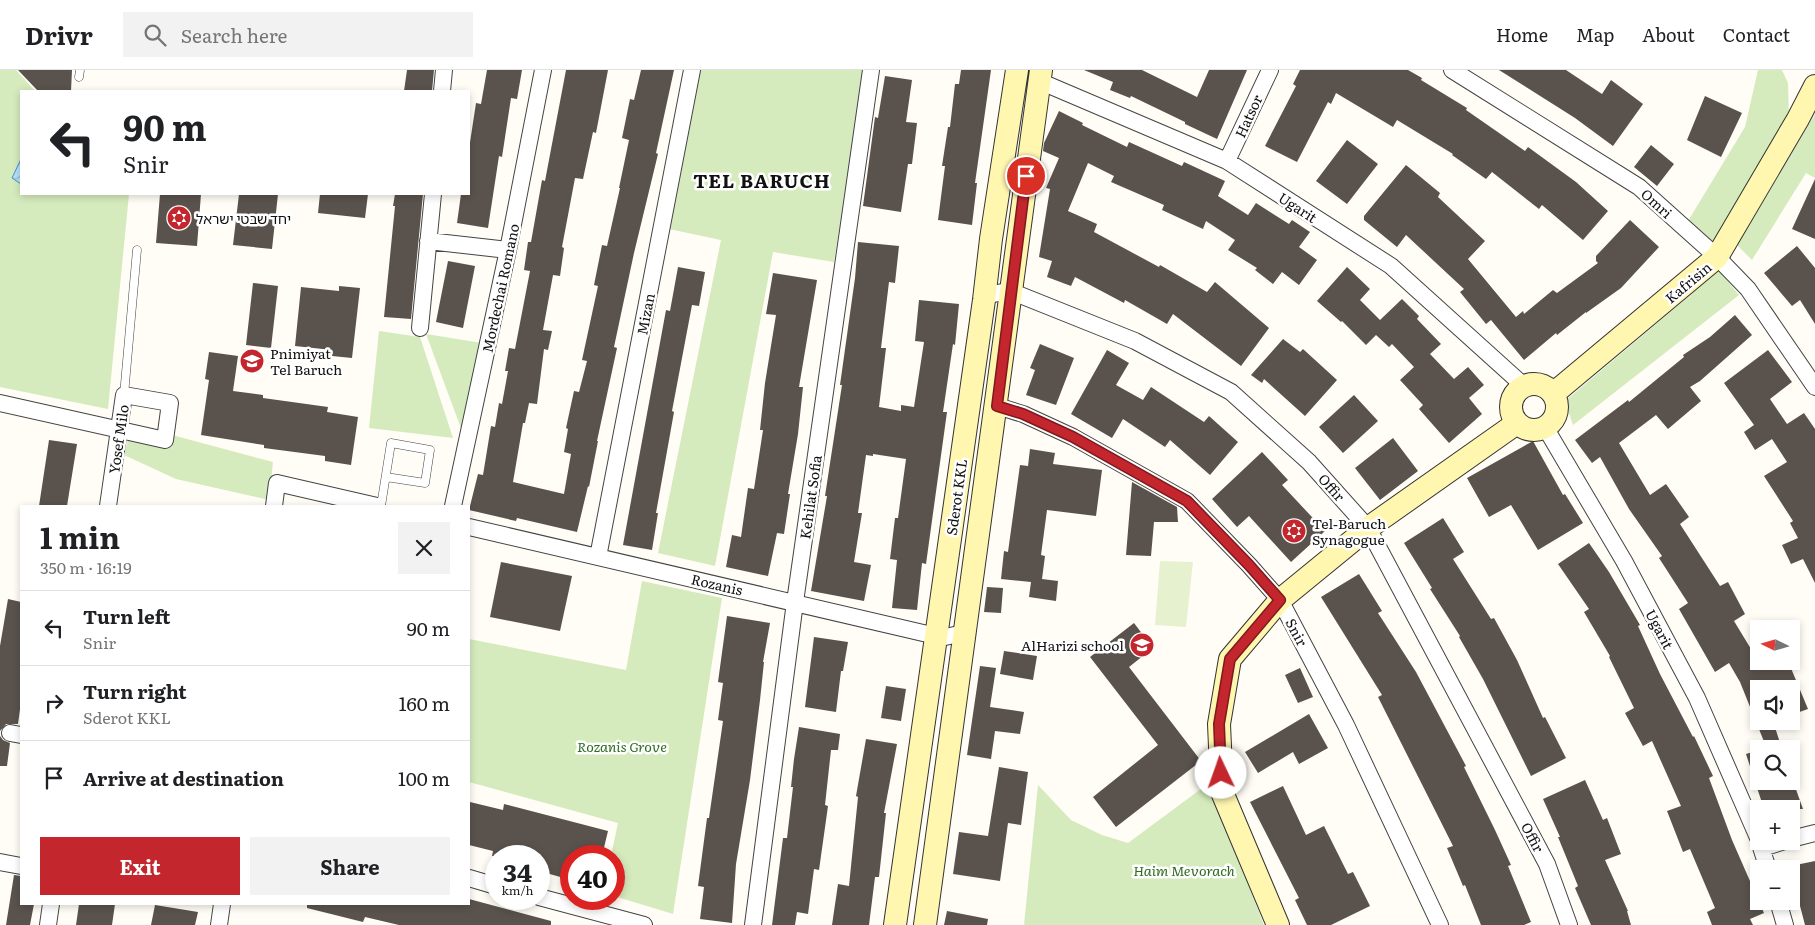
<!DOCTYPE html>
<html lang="en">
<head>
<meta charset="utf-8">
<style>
  body { margin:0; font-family:Literata,"Noto Sans Hebrew",serif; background:#f2f2f2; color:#202124; height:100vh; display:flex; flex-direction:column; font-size:19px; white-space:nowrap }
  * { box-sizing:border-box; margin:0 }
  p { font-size:16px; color:#757577 }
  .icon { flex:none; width:28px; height:28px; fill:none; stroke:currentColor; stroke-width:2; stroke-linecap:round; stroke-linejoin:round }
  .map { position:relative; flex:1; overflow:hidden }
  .sheet { position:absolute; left:20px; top:435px; width:450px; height:400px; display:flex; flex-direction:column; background:#fff; border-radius:0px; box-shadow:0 2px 8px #0003 }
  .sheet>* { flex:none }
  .banner { position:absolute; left:20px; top:20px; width:450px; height:105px; border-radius:0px; box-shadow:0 2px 8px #0003; background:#fff; color:#202124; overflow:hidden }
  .needle { width:32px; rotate:275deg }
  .buttons { position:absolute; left:1750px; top:550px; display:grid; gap:10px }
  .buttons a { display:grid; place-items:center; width:50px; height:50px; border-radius:0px; background:#fff; box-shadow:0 2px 8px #0003; font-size:25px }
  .speed { position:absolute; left:485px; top:775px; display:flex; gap:10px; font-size:25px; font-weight:700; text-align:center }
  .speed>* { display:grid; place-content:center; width:65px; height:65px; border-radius:50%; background:#fff; box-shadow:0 2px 8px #0003; line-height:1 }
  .speed small { font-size:12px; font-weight:400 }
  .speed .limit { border:8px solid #d22; background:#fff; color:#111 }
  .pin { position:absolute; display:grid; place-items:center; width:42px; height:42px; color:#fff; margin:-21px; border:2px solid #fff; border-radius:50%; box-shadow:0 1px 5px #0007 }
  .me { position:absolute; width:55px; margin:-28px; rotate:357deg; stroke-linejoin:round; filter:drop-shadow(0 0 4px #0008) }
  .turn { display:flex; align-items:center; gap:18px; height:105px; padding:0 20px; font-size:22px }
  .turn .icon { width:65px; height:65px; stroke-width:2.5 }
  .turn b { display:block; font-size:35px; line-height:42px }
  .round { display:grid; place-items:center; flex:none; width:52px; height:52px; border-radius:0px; background:#f2f2f2 }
  .summary { display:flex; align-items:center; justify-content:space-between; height:85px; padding:0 20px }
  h1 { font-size:30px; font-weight:700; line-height:38px }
  .cta { display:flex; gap:10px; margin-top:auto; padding:10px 20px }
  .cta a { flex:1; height:58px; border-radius:0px; background:#c4262e; color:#fff; font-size:20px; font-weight:700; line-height:58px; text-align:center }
  .cta a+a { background:#f2f2f2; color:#202124 }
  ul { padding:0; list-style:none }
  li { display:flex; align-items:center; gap:15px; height:75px; padding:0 20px; border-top:1px solid #e0e0e0 }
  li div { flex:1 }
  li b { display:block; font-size:19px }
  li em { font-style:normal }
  header { display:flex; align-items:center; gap:30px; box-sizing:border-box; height:70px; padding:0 25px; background:#fff; border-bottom:1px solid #e0e0e0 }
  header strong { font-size:24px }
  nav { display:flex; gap:28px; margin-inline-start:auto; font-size:18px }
  .search { width:350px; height:45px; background:#f2f2f2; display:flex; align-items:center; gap:12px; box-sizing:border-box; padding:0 18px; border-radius:0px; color:#757577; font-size:19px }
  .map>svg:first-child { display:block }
</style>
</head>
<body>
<header>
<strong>Drivr</strong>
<div class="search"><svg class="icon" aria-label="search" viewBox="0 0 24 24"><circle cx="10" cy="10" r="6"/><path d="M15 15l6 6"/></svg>Search here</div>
<nav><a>Home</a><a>Map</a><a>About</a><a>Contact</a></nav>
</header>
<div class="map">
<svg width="1815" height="855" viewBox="0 0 1815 855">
  <defs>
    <pattern id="water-waves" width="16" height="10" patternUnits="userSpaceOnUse" patternTransform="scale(1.25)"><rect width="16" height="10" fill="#b9e0f7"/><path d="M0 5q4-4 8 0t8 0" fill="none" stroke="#9ebfd3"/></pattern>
  </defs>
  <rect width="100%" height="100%" fill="#fffdf5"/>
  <path fill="#d5ebbd" d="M0 0H16L35 21H21V124H129L108 339 0 317Z
    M701 0H865L834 192 773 182 715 496 658 483 721 170 669 159Z
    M1758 0H1782L1788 13 1789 50 1717 175 1688 151 1745 57Z
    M1815 44V108L1806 103 1752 190 1737 175Z
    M1719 201 1739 225 1573 355 1565 331Z
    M379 261 420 267 453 368 369 358Z
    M426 264 482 273 462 361Z
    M172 365 273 392 269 430 176 409 124 385 129 366Z
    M642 511 722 528 673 844 614 826V786H611L618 753 469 712V569L626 600Z
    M1209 713 1264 855H1024L1038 715 1071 750 1102 765 1128 773Z"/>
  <path fill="#e6f2cf" d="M1160 491 1193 492 1186 557 1155 555Z"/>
  <path fill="url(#water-waves)" stroke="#3f96cf" d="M21 89V114L12 108Z"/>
  <path fill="#5a524d" d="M18 0H72L71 21H38Z
    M407 0H434L432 21H404Z
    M487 0H522L517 29 511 28 502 87 499 86 488 158 457 153 461 124H469V79L476 33 481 34Z
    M566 0H608L596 63 593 62 583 109 575 108 562 177 564 178 560 206 553 205 543 260 552 261 548 280 544 279 537 334 529 333 525 353H523L513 412 564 424 571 384 564 382 568 359 566 358 574 321 579 322 587 291 582 290 598 216 594 215 602 175 607 176 620 118H619L629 70 622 68 630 29 634 30 641 0H674L656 83 658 84 634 183 614 277 617 278 597 371H598L589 417 588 416 577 462 517 448 516 451 469 440 478 404 483 405 491 356 495 357 499 333 502 334 508 301H505L509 278 515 279 530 201 524 200 528 172H531L542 110 545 111Z
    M961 0H991L975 113H977L972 155 938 150 945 96H942L948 57H950L955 14H959Z
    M1084 0H1142L1197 27 1209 0H1247L1217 69 1185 54V52L1131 26 1130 28 1110 20 1113 12Z
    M1300 0H1408L1422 8 1421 10 1467 38 1466 40 1525 81 1528 77 1576 112 1608 141 1583 170 1542 135 1539 139 1492 102 1486 109 1452 85 1453 84 1397 50 1393 57 1336 23 1331 34 1328 32 1297 92 1265 76 1296 16 1293 14Z
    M1499 0H1566L1602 24 1611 10 1643 34 1613 76 1575 48Z
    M885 6 912 10 906 52 917 53 912 94H908L901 142 863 136 875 47 878 48Z
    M1705 26 1742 43 1721 87 1687 70Z
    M1059 41 1083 53 1082 55 1127 77 1129 72 1182 96 1184 92 1225 111 1218 126 1248 145 1256 133 1289 154 1292 150 1310 162 1299 177 1317 190 1299 215 1282 202 1273 214 1255 200 1257 198 1228 180 1235 170 1206 151 1203 159 1162 140 1164 135 1111 112 1114 106 1088 93 1068 141 1097 154 1094 162 1159 197 1160 195 1207 222 1215 212 1269 258 1241 296 1173 244 1167 254 1125 230 1124 233 1075 207 1071 216 1047 207 1052 191 1039 187 1050 119 1046 118 1059 88 1043 81 1044 73Z
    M1347 70 1378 94 1347 134 1316 111Z
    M1651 75 1674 94 1657 116 1634 97Z
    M1406 95 1440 123 1438 127 1485 171 1468 189 1516 247 1523 241 1524 244 1553 220 1557 223 1598 193 1596 191V186L1630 150 1659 177 1621 218 1586 243V242L1557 265 1556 263 1524 290 1491 250 1486 254 1460 222 1464 219 1406 165 1397 177 1364 150V146Z
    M1815 109V169L1792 159Z
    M160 124H201L197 176 156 173Z
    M239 124H278L272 179 233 175Z
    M320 124H368L365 148 318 143Z
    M395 124H423L411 249 384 247 395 136H393Z
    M858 172 899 176 895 213 889 212 881 278H886L879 337 901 341V335L914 337 924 272 915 271 919 230 959 234 955 275 953 274 943 342H947L926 494 922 493 917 540 892 538 897 490 890 489 895 448H898L906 389 873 384V386L866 385 858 443H862L854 492 871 495 864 531 811 521 827 426H825L842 315H840L855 208Z
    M1797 176 1815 198V254L1800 230 1792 236 1764 203Z
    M448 191 475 196 463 258 436 252Z
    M678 197 705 202 699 236 692 235 672 341 674 342 656 443H658L652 480 623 475 666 240 670 241Z
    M1347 197 1370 219 1360 230 1380 250 1402 229 1419 246 1417 249 1441 274 1430 284 1454 309 1468 297 1484 315 1469 328 1482 344 1449 373 1419 339 1423 335 1400 310 1414 297 1392 274 1389 277 1376 265 1366 275 1342 251 1341 252 1317 231Z
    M773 203 817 210 799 317H803L798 364 788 424H790L784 464 777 463 768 506 726 497 732 465 741 467 748 418 754 419 763 360H760L765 313 776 245 766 244Z
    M253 213 278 216 271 278 246 275Z
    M339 216 360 218 352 288 332 286V280L295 276 301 217 339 221Z
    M1735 245 1752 265 1700 311 1690 317 1701 331 1668 359 1656 345 1619 373 1650 425 1666 414 1689 447 1680 454 1720 516 1728 512 1745 544 1734 551 1751 579 1759 574V591H1788L1808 639 1791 645V619H1759V651H1773L1782 679H1767L1740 612 1729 593 1715 602 1679 539 1688 533 1659 488 1662 486 1629 439 1600 387 1592 393 1575 370 1628 330 1629 332 1684 287 1683 285 1710 267Z
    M1283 269 1300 282 1303 279 1337 310 1305 346 1264 309 1262 313 1251 305Z
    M1040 274 1074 288 1056 335 1026 325 1035 300 1030 298Z
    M1107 280 1129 293 1116 315 1143 330 1151 317 1204 352 1209 346 1238 372 1210 405 1170 370 1165 377 1123 349 1112 368 1071 344Z
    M1768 280 1792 312 1770 329 1787 354 1804 343 1815 359V513L1803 489 1791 494 1782 475 1798 468 1790 453 1793 451 1764 406 1787 392 1772 369 1755 380 1744 362 1754 355 1724 313Z
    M209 282 238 286 233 321 263 325V328L328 337 327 342 358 347 351 395 325 391V386L264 378V375L201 365 209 310 205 309Z
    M1354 325 1378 351 1343 383 1319 357Z
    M1393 368 1418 401 1380 430 1355 398Z
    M49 370 77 374 67 436H39Z
    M1533 371 1563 425 1565 424 1583 453 1538 480 1511 435 1489 447 1467 408Z
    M1030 379 1055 383 1053 394 1102 400 1096 446 1047 440 1041 485 1045 486 1042 509 1058 511 1056 531 1029 527 1031 512 1001 509 1004 481 1008 482 1020 395 1028 396Z
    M1262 382 1288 410 1282 415 1325 461 1291 492 1249 446 1237 457 1212 429Z
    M1132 412 1177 437 1178 452H1154L1151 486 1126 485Z
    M1443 448 1464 482 1453 489 1491 549 1494 548 1517 590 1543 648 1545 647 1566 688 1531 706 1483 609 1459 567 1460 566 1430 519 1432 518 1404 473Z
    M1589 473 1609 502 1640 555 1638 556 1660 604 1693 667 1694 666 1713 706 1709 708 1732 770 1764 843 1750 849 1753 855H1712L1707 842 1715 838 1690 779 1683 782 1667 741 1681 736 1652 671 1643 676 1625 643 1634 638 1609 587 1610 586 1584 542 1589 539 1558 494Z
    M501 492 572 506 560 561 490 547Z
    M1359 504 1382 541 1378 543 1416 602 1466 696 1464 697 1495 760 1511 795 1508 796 1531 852 1524 855H1481L1465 815 1463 816 1447 778 1453 776 1378 627 1382 625 1321 527Z
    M987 517 1003 518 1001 543 984 542Z
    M8 529 21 532V632L18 654H6L0 661V666L3 670 10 673 7 696H0V576Z
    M727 546 770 553 763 592H764L760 630 750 710 736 794 732 853 700 849 704 817 698 816 707 748H709L723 651 718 650 723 613 718 612Z
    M1134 553 1153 578 1129 597 1201 691 1116 757 1093 727 1158 675 1090 587Z
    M814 567 848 572 843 601H841L836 642 805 637Z
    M1004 581 1037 586 1033 610 1000 604Z
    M980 596 996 598 990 637 1024 642 1020 664 995 661 991 689 967 685Z
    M1300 598 1313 627 1298 633 1285 605Z
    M886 616 906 619 901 651 881 648Z
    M1309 644 1328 678 1299 694 1293 682 1258 703 1245 682Z
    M799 657 840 664 838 680H831L825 735 828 736 819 800 814 799 808 844 797 842 795 855H772L783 768H787L793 717H791L794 689Z
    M866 669 897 674 884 743H886L879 807H875L869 855H832L838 814 849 816 858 727 856 726Z
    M1759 680V711H1793L1803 739H1764L1746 684Z
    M999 697 1028 702 1021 755 1008 753 1000 811 953 804 959 762 988 766Z
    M1585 710 1603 750 1607 748 1621 784 1605 790 1628 841H1627L1631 855H1591L1575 818 1578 816 1558 767H1560L1543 729Z
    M1283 716 1306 765 1324 756 1348 804 1353 802 1370 836 1331 855H1307L1295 830 1299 828 1250 732Z
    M470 732 503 740 504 734 608 761 602 786H571V810L539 801V786H492L493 781 469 775V739Z
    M1815 791V855H1805L1799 832 1795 833 1791 819V796Z
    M14 805 21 806V834H34L30 855H6Z
    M469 829 551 851V855H399L365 847 363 852 307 838V834H469Z
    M79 834H115L112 855H76Z
    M155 835 198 842 195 855H151Z
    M947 841 988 849 987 855H944Z"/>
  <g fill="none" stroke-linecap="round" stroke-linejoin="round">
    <defs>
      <path id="lane" d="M79 7 80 0
        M124 325 137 180
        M381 436 391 373 430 380 425 413 386 407"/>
      <path id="street" d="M1452 0 1639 117 1717 187 1748 219 1815 317
        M1039 11 1227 91 1391 196 1524 316
        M442 21 444 0
        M1227 91 1270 0
        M428 171 508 180
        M984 230 992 224 1010 221 1135 271 1231 322 1309 392 1368 458 1547 794 1569 855
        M420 258 433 124
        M0 333 165 370 170 333 124 325 108 436
        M997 336 1023 344 1073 367 1187 431 1249 495 1280 530 1346 655 1440 855
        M1545 357 1624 491 1697 628 1759 770
        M274 436 277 413 377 436
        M453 436 508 180 543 0
        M469 457 936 566 945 567 964 563
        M598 487 692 0
        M10 663 21 665
        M1791 769 1815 763
        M1759 771 1768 799
        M1762 778 1785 771
        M0 792 21 796
        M469 808 496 816
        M539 827 644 855
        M1778 831 1785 855
        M48 855 51 834
        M219 855 222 834
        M753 855 795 532 871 0"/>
      <path id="secondary" d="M1511 337a23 23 0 1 1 46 0a23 23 0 1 1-46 0Z
        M1553 324 1717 187 1798 49 1815 16
        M895 855 984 230 991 169 1017 0
        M925 855 1041 0
        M1278 855 1222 722 1219 654 1230 589 1280 530 1368 458 1517 353"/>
    </defs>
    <use href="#lane" stroke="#444" stroke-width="9"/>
    <use href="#street" stroke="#444" stroke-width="18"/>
    <use href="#secondary" stroke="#333" stroke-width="24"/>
    <use href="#lane" stroke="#fff" stroke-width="8"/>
    <use href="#street" stroke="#fff" stroke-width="16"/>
    <use href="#secondary" stroke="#fff6b0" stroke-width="22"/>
  </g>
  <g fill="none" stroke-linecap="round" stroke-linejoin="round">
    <defs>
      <path id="route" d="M1026 106 997 336 1023 344 1073 367 1187 431 1249 495 1280 530 1230 589 1219 654 1221 703"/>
    </defs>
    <use href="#route" stroke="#7f191e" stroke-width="12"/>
    <use href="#route" stroke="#c4262e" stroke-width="9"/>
  </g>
  <defs>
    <symbol id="synagogue-disc" viewBox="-11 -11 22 22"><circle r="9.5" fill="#c4262e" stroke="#fff"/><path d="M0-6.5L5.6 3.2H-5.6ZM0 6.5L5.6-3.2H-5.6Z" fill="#fff"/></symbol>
    <symbol id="school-disc" viewBox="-11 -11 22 22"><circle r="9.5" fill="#c4262e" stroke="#fff"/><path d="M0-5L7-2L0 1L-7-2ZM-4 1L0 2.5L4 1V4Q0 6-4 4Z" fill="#fff"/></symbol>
  </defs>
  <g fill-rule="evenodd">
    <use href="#synagogue-disc" x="165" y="134" width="28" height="28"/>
    <use href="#school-disc" x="238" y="277" width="28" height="28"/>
    <use href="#synagogue-disc" x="1280" y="447" width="28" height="28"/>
    <use href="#school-disc" x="1128" y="561" width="28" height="28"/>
  </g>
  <g text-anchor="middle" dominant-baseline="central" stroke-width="5" stroke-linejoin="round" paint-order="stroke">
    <g font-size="14" fill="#111" stroke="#fff">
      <text transform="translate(1248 46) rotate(-65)">Hatsor</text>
      <text transform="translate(1657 133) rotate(42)">Omri</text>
      <text transform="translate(1298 137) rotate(33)">Ugarit</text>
      <text transform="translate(1688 212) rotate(-40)">Kafrisin</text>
      <text transform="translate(500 218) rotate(-78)">Mordechai Romano</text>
      <text transform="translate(645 244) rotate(-79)">Mizan</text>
      <text transform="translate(118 369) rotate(-82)">Yosef Milo</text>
      <text transform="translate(1332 417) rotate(48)">Offir</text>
      <text transform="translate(810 427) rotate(-82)">Kehilat Sofia</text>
      <text transform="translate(956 427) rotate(-82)">Sderot KKL</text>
      <text transform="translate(717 514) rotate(13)">Rozanis</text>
      <text transform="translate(1660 559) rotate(62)">Ugarit</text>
      <text transform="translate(1297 562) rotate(62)">Snir</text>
      <text transform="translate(1533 767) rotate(62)">Offir</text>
    </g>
    <g font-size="14" fill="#111" stroke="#fff" text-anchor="start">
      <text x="196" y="148">יחד שבטי ישראל</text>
      <text x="270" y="283">Pnimiyat<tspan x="270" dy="16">Tel Baruch</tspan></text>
      <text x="1312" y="453">Tel-Baruch<tspan x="1312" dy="16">Synagogue</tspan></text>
      <text x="1124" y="575" text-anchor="end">AlHarizi school</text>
    </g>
    <g font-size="14" font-style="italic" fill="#2f6b1f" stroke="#fff">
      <text x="622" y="676">Rozanis Grove</text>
      <text x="1184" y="800">Haim Mevorach</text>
    </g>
    <g font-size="19" font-weight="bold" letter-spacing="1" fill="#111" stroke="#fff">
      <text x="762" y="110">TEL BARUCH</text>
    </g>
  </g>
</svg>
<div class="buttons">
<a><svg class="needle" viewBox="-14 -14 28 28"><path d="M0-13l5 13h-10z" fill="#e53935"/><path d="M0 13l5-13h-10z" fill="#757577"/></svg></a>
<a><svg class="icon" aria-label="sound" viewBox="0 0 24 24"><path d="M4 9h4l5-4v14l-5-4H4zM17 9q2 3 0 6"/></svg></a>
<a><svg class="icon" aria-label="search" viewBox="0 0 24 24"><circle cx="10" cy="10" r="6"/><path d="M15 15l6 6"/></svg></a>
<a>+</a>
<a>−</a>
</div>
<div class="speed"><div>34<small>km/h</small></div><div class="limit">40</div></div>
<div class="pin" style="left:1026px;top:106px;background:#d93025"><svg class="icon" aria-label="arrive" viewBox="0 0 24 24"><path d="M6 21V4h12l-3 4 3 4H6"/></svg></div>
<svg class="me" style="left:1221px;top:703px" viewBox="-20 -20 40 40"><circle r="19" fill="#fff"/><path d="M0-13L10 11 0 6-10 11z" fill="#c4262e"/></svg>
<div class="banner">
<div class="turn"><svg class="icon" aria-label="left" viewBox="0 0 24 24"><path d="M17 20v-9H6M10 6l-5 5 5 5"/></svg><div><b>90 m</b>Snir</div></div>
</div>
<section class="sheet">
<div class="summary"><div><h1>1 min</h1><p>350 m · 16:19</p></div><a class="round"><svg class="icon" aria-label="close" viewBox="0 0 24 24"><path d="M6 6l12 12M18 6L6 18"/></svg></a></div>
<ul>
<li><svg class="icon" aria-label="left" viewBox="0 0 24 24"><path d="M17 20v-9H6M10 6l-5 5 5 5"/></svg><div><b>Turn left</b><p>Snir</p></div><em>90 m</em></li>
<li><svg class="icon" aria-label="right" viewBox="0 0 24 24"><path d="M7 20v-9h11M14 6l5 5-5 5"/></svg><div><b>Turn right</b><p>Sderot KKL</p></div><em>160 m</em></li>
<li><svg class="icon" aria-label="arrive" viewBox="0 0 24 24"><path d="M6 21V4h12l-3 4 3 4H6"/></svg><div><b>Arrive at destination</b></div><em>100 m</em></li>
</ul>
<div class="cta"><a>Exit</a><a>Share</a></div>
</section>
</div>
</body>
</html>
